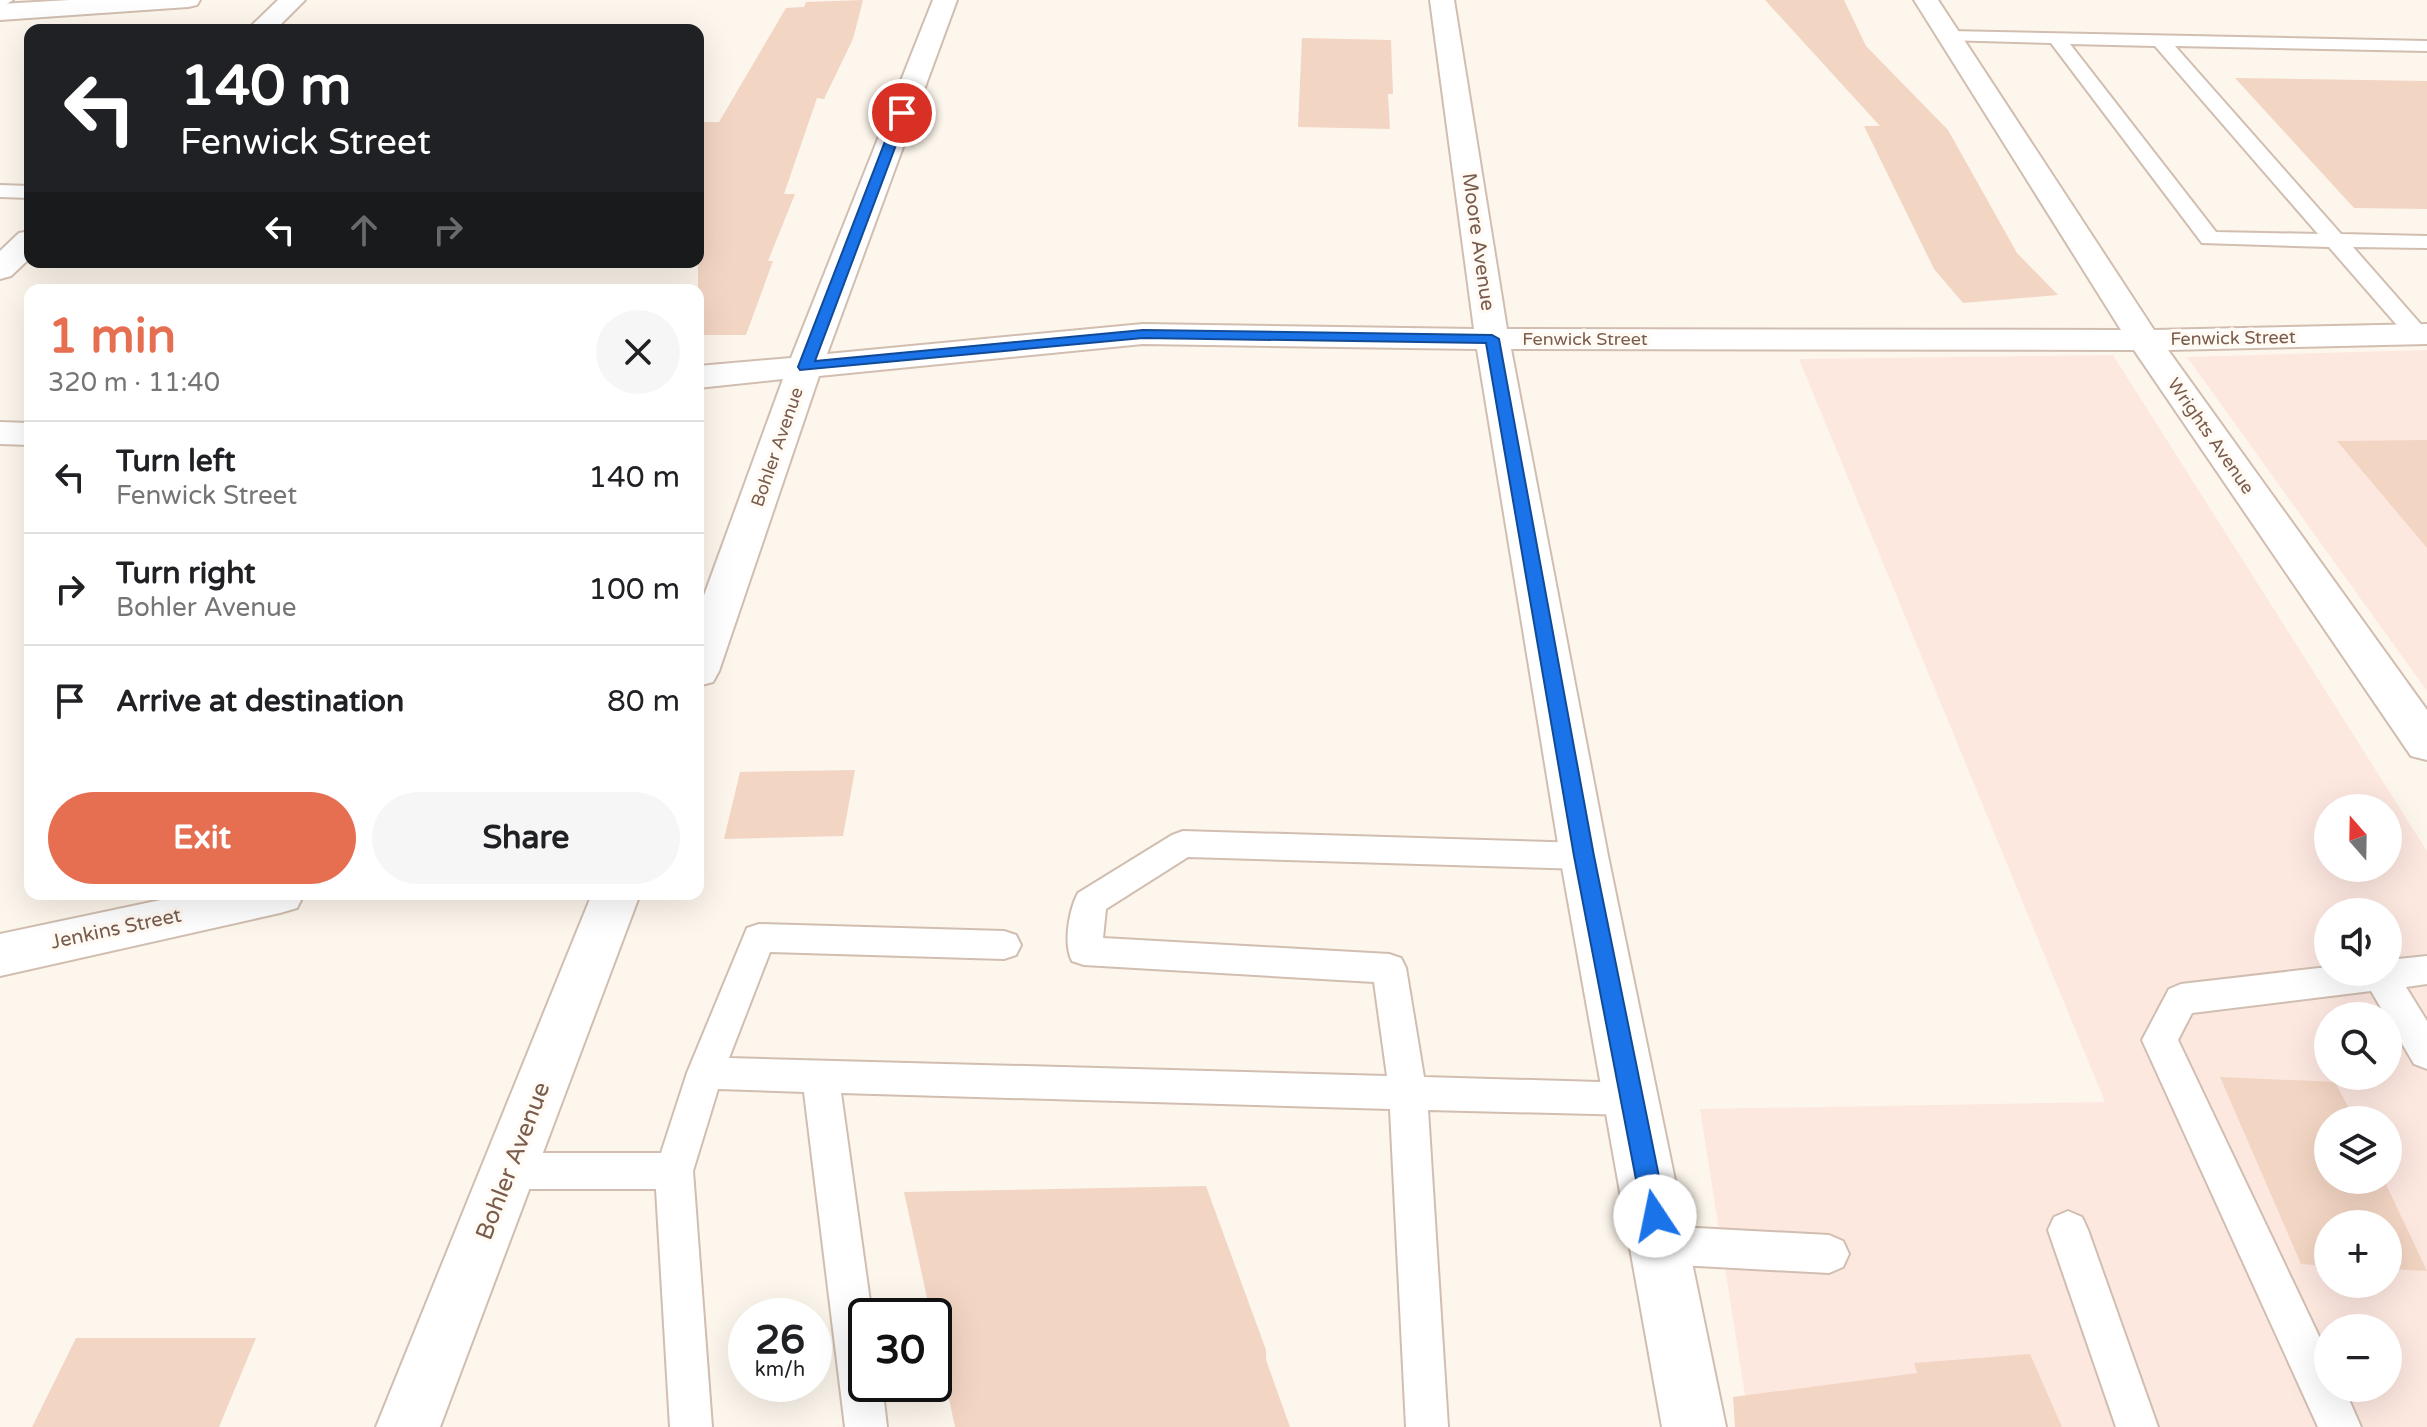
<!DOCTYPE html>
<html lang="en">
<head>
<meta charset="utf-8">
<style>
  body { margin:0; font-family:"Varela Round",sans-serif; background:#f6f6f6; color:#202124; height:100vh; display:flex; flex-direction:column; font-size:30px; white-space:nowrap }
  * { box-sizing:border-box; margin:0 }
  p { font-size:26px; color:#757577 }
  .icon { flex:none; width:44px; height:44px; fill:none; stroke:currentColor; stroke-width:2; stroke-linecap:round; stroke-linejoin:round }
  .map { position:relative; flex:1; overflow:hidden }
  .drawer { position:absolute; left:24px; top:284px; width:680px; height:616px; display:flex; flex-direction:column; background:#fff; border-radius:16px; box-shadow:0 8px 32px #0002 }
  .drawer>* { flex:none }
  .top-card { position:absolute; left:24px; top:24px; width:680px; height:244px; border-radius:16px; box-shadow:0 8px 32px #0002; background:#202124; color:#fff; overflow:hidden }
  .needle { width:52px; rotate:340deg }
  .controls { position:absolute; left:2314px; top:794px; display:grid; gap:16px }
  .controls a { display:grid; place-items:center; width:88px; height:88px; border-radius:50%; background:#fff; box-shadow:0 8px 32px #0002; font-size:40px }
  .speed { position:absolute; left:728px; top:1298px; display:flex; gap:16px; font-size:40px; font-weight:700; text-align:center }
  .speed>* { display:grid; place-content:center; width:104px; height:104px; border-radius:50%; background:#fff; box-shadow:0 8px 32px #0002; line-height:1 }
  .speed small { font-size:20px; font-weight:400 }
  .speed .limit { border:4px solid #111; border-radius:12px; background:#fff; color:#111 }
  .pin { position:absolute; display:grid; place-items:center; width:68px; height:68px; color:#fff; margin:-34px; border:4px solid #fff; border-radius:50%; box-shadow:0 2px 8px #0007 }
  .me { position:absolute; width:88px; margin:-44px; rotate:349deg; stroke-linejoin:round; filter:drop-shadow(0 0 6px #0008) }
  .turn { display:flex; align-items:center; gap:28px; height:168px; padding:0 24px; font-size:36px }
  .turn .icon { width:104px; height:104px; stroke-width:2.5 }
  .turn b { display:block; font-size:56px; line-height:68px }
  .lanes { display:flex; align-items:center; height:76px; padding:0 24px; background:#0003; justify-content:center; gap:40px; direction:ltr }
  .lanes .off { opacity:.35 }
  .round { display:grid; place-items:center; flex:none; width:84px; height:84px; border-radius:42px; background:#f6f6f6 }
  .head { display:flex; align-items:center; justify-content:space-between; height:136px; padding:0 24px }
  h1 { font-size:48px; font-weight:700; line-height:60px; color:#e76f51 }
  .action { display:flex; gap:16px; margin-top:auto; padding:16px 24px }
  .action a { flex:1; height:92px; border-radius:48px; background:#e76f51; color:#fff; font-size:32px; font-weight:700; line-height:92px; text-align:center }
  .action a+a { background:#f6f6f6; color:#202124 }
  ul { padding:0; list-style:none }
  li { display:flex; align-items:center; gap:24px; height:112px; padding:0 24px; border-top:2px solid #e0e0e0 }
  li div { flex:1 }
  li b { display:block; font-size:30px }
  li em { font-style:normal }
  .map>svg:first-child { display:block }
</style>
</head>
<body>
<div class="map">
<svg width="2427" height="1427" viewBox="0 0 2427 1427">
  <rect width="100%" height="100%" fill="#fdf6ec"/>
  <path fill="#fde8e0" fill-rule="evenodd" d="M2427 350V691L2187 357Z
    M2113 355 2427 851V1427H1750L1700 1109 2105 1102 1799 359ZM2328 808H2388V868H2328ZM2328 912H2388V972H2328ZM2328 1016H2388V1076H2328ZM2328 1120H2388V1180H2328ZM2328 1224H2388V1284H2328ZM2328 1328H2388V1388H2328Z"/>
  <path fill="#f3d5c3" d="M863 0 853 39 824 99 817 98 784 194H795L768 261H773L746 335H698V122H719L786 8 804 7 806 2Z
    M1765 0H1844L1866 46 1948 130 2017 253 2058 295 1963 303 1934 269 1864 126H1880Z
    M1302 38 1391 40 1393 94H1388L1390 129 1298 127Z
    M2235 78 2427 81V209L2354 208Z
    M2427 440V548L2337 441Z
    M855 770 843 836 724 839 740 772Z
    M2220 1077 2335 1082 2355 1120H2328V1180H2384L2427 1271 2388 1269V1224H2328V1266L2301 1264Z
    M1206 1186 1266 1350V1360L1290 1427H955L934 1329V1316H931L904 1192Z
    M76 1338H256L219 1427H32Z
    M2030 1354 2062 1427H1735L1733 1397 1917 1373 1914 1363Z"/>
  <g fill="none" stroke-linecap="round" stroke-linejoin="round">
    <defs>
      <path id="service" d="M0 0H13L0 8Z
        M1949 31 2427 41V51L2175 46 2341 234 2427 236V248L2353 247 2425 329 2427 336 2417 341 2409 339 2329 247 2202 243 2051 43 1943 40 1940 36 1943 32ZM2070 44 2155 46 2318 234 2216 232Z
        M0 185 30 186V198L0 197Z
        M1183 831 1584 843 1596 847 1600 856 1596 865 1584 869 1188 857 1106 909 1103 938 1389 954 1401 958 1406 968 1424 1077 1633 1083 1646 1087 1652 1099 1646 1111 1633 1115 1428 1110 1448 1427H1406L1390 1109 841 1093 872 1316H866V1384H882L887 1427H845L804 1092 718 1089 693 1171 712 1427H670L656 1189H509L495 1183 490 1171 495 1159 509 1153H661L687 1073 747 928 759 924 1004 931 1016 935 1021 945 1016 955 1004 959 770 952 729 1058 1387 1076 1374 982 1084 965 1072 961C1063 944 1069 910 1078 893L1172 835Z
        M2427 956V984L2406 987 2427 1021V1069L2414 1064 2371 991 2192 1013 2178 1040 2328 1355V1388H2344L2361 1427H2318L2142 1040 2169 989 2181 984 2328 967V972H2388V960Z
        M2068 1211 2082 1217 2088 1230 2158 1427H2116L2048 1230 2054 1217Z
        M1660 1226 1829 1235 1843 1241 1849 1254 1843 1267 1829 1273 1660 1264 1646 1258 1640 1245 1646 1232Z"/>
      <path id="minor" d="M70 0H200L197 5 188 7 0 20V4Z
        M278 0H305L275 30H247Z
        M933 0H957L827 354 1143 324 1474 329 1430 0H1454L1507 329 2121 330 1914 0H1938L2154 330 2427 324V344L2168 350 2427 710V760L2411 756 2134 350 1511 349 1608 856 1726 1427H1662L1560 856 1477 349 1143 344 819 376 719 671 713 682 698 686V612L783 379 698 388V366L791 358Z
        M30 231V258L11 276 0 279V251L19 233Z
        M0 422 30 423V445L0 444Z
        M189 894H304L297 908 280 913 0 976V934Z
        M592 894H640L440 1427H376Z"/>
    </defs>
    <use href="#service" stroke="#d1beb0" stroke-width="4"/>
    <use href="#minor" stroke="#d1beb0" stroke-width="4"/>
    <use href="#service" fill="#fff" fill-rule="evenodd"/>
    <use href="#minor" fill="#fff" fill-rule="evenodd"/>
  </g>
  <path fill="#1a73e8" stroke="#114b97" stroke-width="2" d="M902 109 908 113 815 361 1143 330 1492 335 1499 339 1594 856 1667 1216 1663 1224 1655 1227 1646 1224 1643 1216 1574 856 1486 343 1143 338 800 370 798 367 896 113Z"/>
  <g text-anchor="middle" dominant-baseline="central" stroke-width="7" stroke-linejoin="round" paint-order="stroke">
    <g font-size="18" fill="#7a5c4d" stroke="#fffaf3">
      <text transform="translate(2233 338) rotate(-1)">Fenwick Street</text>
      <text x="1585" y="339">Fenwick Street</text>
      <text transform="translate(2211 436) rotate(55)">Wrights Avenue</text>
      <text transform="translate(777 447) rotate(-71)">Bohler Avenue</text>
    </g>
    <g font-size="20" fill="#7a5c4d" stroke="#fffaf3">
      <text transform="translate(1478 242) rotate(82)">Moore Avenue</text>
      <text transform="translate(116 929) rotate(-12)">Jenkins Street</text>
    </g>
    <g font-size="24" fill="#7a5c4d" stroke="#fffaf3">
      <text transform="translate(513 1161) rotate(-69)">Bohler Avenue</text>
    </g>
  </g>
</svg>
<div class="controls">
<a><svg class="needle" viewBox="-14 -14 28 28"><path d="M0-13l5 13h-10z" fill="#e53935"/><path d="M0 13l5-13h-10z" fill="#757577"/></svg></a>
<a><svg class="icon" aria-label="sound" viewBox="0 0 24 24"><path d="M4 9h4l5-4v14l-5-4H4zM17 9q2 3 0 6"/></svg></a>
<a><svg class="icon" aria-label="search" viewBox="0 0 24 24"><circle cx="10" cy="10" r="6"/><path d="M15 15l6 6"/></svg></a>
<a><svg class="icon" aria-label="layers" viewBox="0 0 24 24"><path d="M12 4l9 5-9 5-9-5zM3 14l9 5 9-5"/></svg></a>
<a>+</a>
<a>−</a>
</div>
<div class="speed"><div>26<small>km/h</small></div><div class="limit">30</div></div>
<div class="pin" style="left:902px;top:113px;background:#d93025"><svg class="icon" aria-label="arrive" viewBox="0 0 24 24"><path d="M6 21V4h12l-3 4 3 4H6"/></svg></div>
<svg class="me" style="left:1655px;top:1216px" viewBox="-20 -20 40 40"><circle r="19" fill="#fff"/><path d="M0-13L10 11 0 6-10 11z" fill="#1a73e8"/></svg>
<div class="top-card">
<div class="turn"><svg class="icon" aria-label="left" viewBox="0 0 24 24"><path d="M17 20v-9H6M10 6l-5 5 5 5"/></svg><div><b>140 m</b>Fenwick Street</div></div>
<div class="lanes"><svg class="icon" aria-label="left" viewBox="0 0 24 24"><path d="M17 20v-9H6M10 6l-5 5 5 5"/></svg><svg class="icon off" aria-label="ahead" viewBox="0 0 24 24"><path d="M12 20V5M6 11l6-6 6 6"/></svg><svg class="icon off" aria-label="right" viewBox="0 0 24 24"><path d="M7 20v-9h11M14 6l5 5-5 5"/></svg></div>
</div>
<section class="drawer">
<div class="head"><div><h1>1 min</h1><p>320 m · 11:40</p></div><a class="round"><svg class="icon" aria-label="close" viewBox="0 0 24 24"><path d="M6 6l12 12M18 6L6 18"/></svg></a></div>
<ul>
<li><svg class="icon" aria-label="left" viewBox="0 0 24 24"><path d="M17 20v-9H6M10 6l-5 5 5 5"/></svg><div><b>Turn left</b><p>Fenwick Street</p></div><em>140 m</em></li>
<li><svg class="icon" aria-label="right" viewBox="0 0 24 24"><path d="M7 20v-9h11M14 6l5 5-5 5"/></svg><div><b>Turn right</b><p>Bohler Avenue</p></div><em>100 m</em></li>
<li><svg class="icon" aria-label="arrive" viewBox="0 0 24 24"><path d="M6 21V4h12l-3 4 3 4H6"/></svg><div><b>Arrive at destination</b></div><em>80 m</em></li>
</ul>
<div class="action"><a>Exit</a><a>Share</a></div>
</section>
</div>
</body>
</html>
